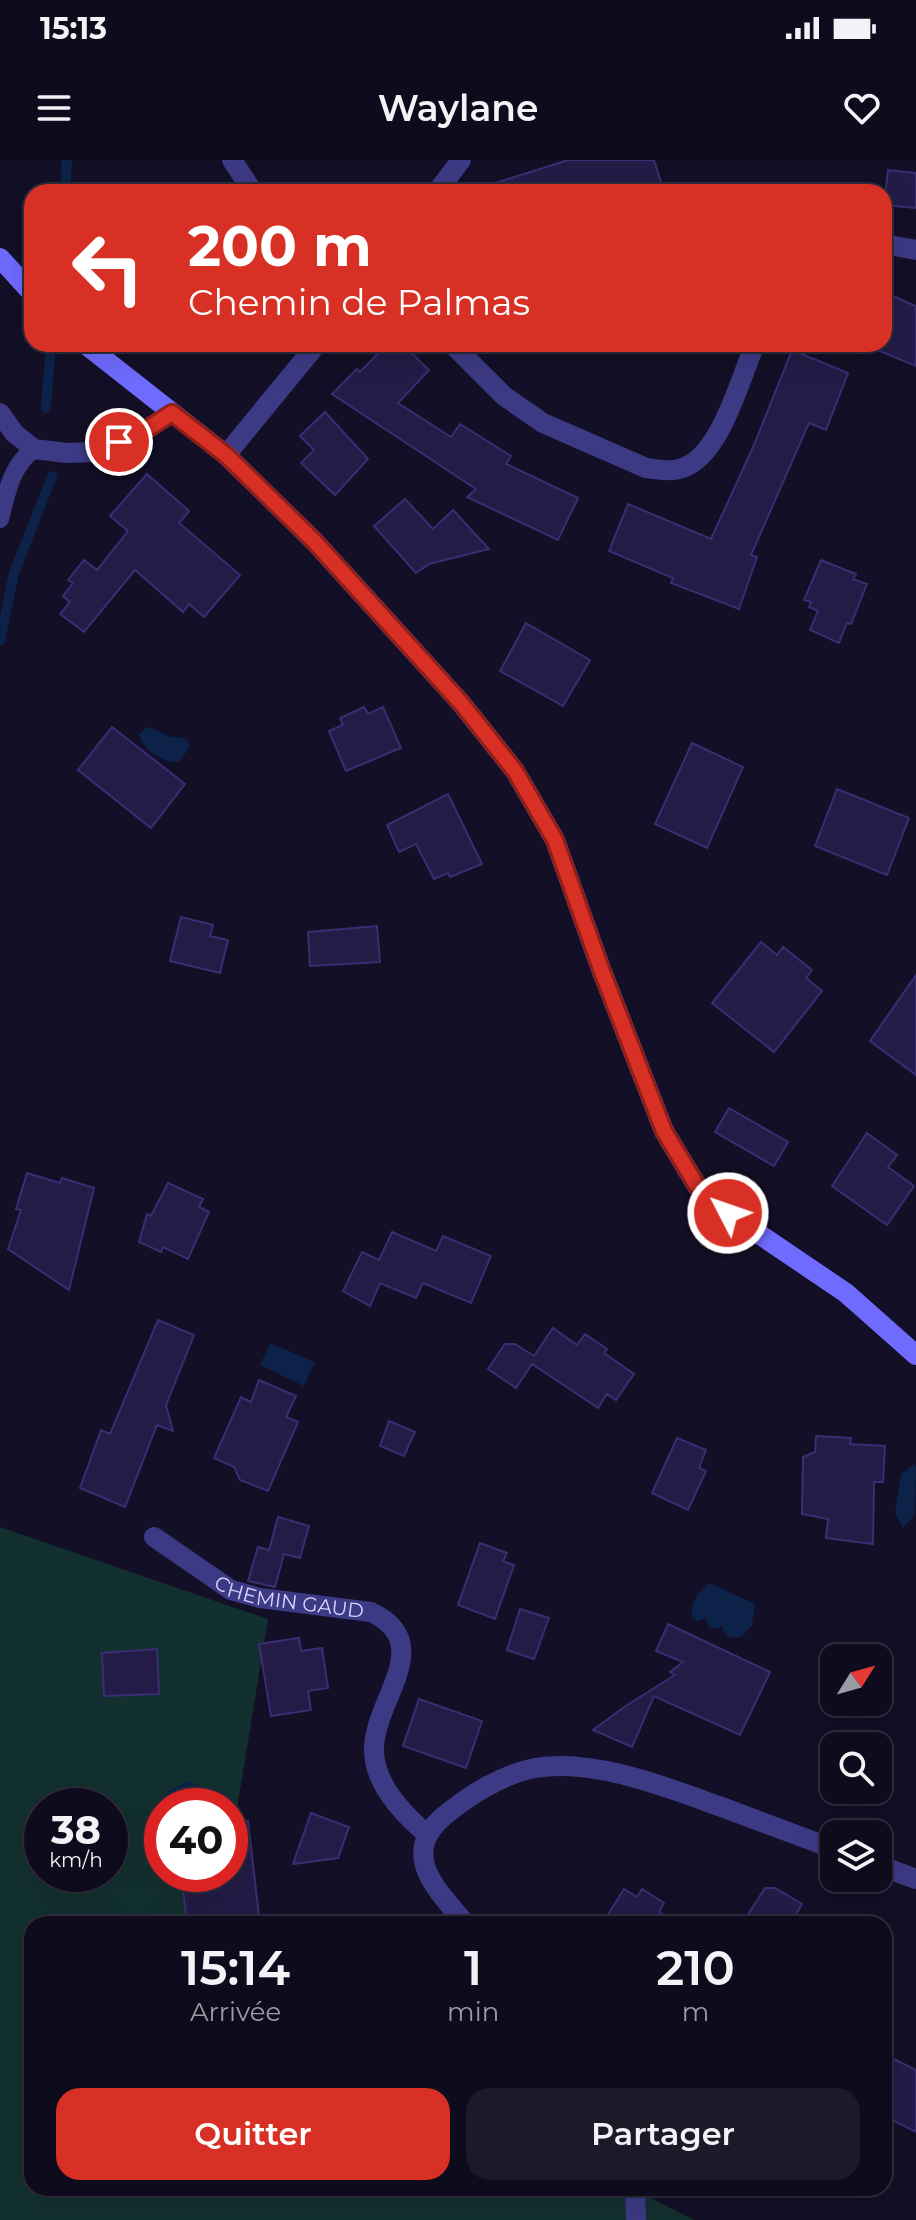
<!DOCTYPE html>
<html lang="fr">
<head>
<meta charset="utf-8">
<style>
  body { margin:0; font-family:Montserrat,sans-serif; background:#1c1929; color:#f1f3f6; height:100vh; display:flex; flex-direction:column; font-size:30px; white-space:nowrap }
  * { box-sizing:border-box; margin:0 }
  p { font-size:26px; color:#9b9ba3 }
  .icon { flex:none; width:44px; height:44px; fill:none; stroke:currentColor; stroke-width:2; stroke-linecap:round; stroke-linejoin:round }
  .map { position:relative; flex:1; overflow:hidden }
  .panel { position:absolute; left:24px; top:1756px; width:868px; height:280px; display:flex; flex-direction:column; background:#0e0b1c; border-radius:24px; box-shadow:0 8px 32px #0002,0 0 0 2px #2e2b3b }
  .panel>* { flex:none }
  .top-card { position:absolute; left:24px; top:24px; width:868px; height:168px; border-radius:24px; box-shadow:0 8px 32px #0002,0 0 0 2px #2e2b3b; background:#d93025; color:#fff; overflow:hidden }
  .needle { width:52px; rotate:53deg }
  .buttons { position:absolute; left:820px; top:1484px; display:grid; gap:16px }
  .buttons a { display:grid; place-items:center; width:72px; height:72px; border-radius:16px; background:#0e0b1c; box-shadow:0 8px 32px #0002,0 0 0 2px #2e2b3b; font-size:40px }
  .speed { position:absolute; left:24px; top:1628px; display:flex; gap:16px; font-size:40px; font-weight:700; text-align:center }
  .speed>* { display:grid; place-content:center; width:104px; height:104px; border-radius:50%; background:#0e0b1c; box-shadow:0 8px 32px #0002,0 0 0 2px #2e2b3b; line-height:1 }
  .speed small { font-size:20px; font-weight:400 }
  .speed .limit { border:12px solid #d22; background:#fff; color:#111 }
  .pin { position:absolute; display:grid; place-items:center; width:68px; height:68px; color:#fff; margin:-34px; border:4px solid #fff; border-radius:50%; box-shadow:0 2px 8px #0007 }
  .me { position:absolute; width:88px; margin:-44px; rotate:311deg; stroke-linejoin:round; filter:drop-shadow(0 0 6px #0008) }
  .turn { display:flex; align-items:center; gap:28px; height:168px; padding:0 32px; font-size:36px }
  .turn .icon { width:104px; height:104px; stroke-width:2.5 }
  .turn b { display:block; font-size:56px; line-height:68px }
  .eta { display:flex; justify-content:space-evenly; align-items:center; height:136px; text-align:center }
  .eta b { font-size:48px; font-weight:600; line-height:56px }
  .primary-button { display:flex; gap:16px; margin-top:auto; padding:16px 32px }
  .primary-button a { flex:1; height:92px; border-radius:24px; background:#d93025; color:#fff; font-size:32px; font-weight:600; line-height:92px; text-align:center }
  .primary-button a+a { background:#1c1929; color:#f1f3f6 }
  .status { display:flex; justify-content:space-between; align-items:center; height:56px; padding:0 40px; background:#0e0b1c; direction:ltr }
  .status svg { height:22px; fill:currentColor }
  header { display:flex; justify-content:space-between; align-items:center; height:104px; padding:0 32px; background:#0e0b1c; font-size:36px; font-weight:600 }
  .map>svg:first-child { display:block }
</style>
</head>
<body>
<div class="status"><b>15:13</b><svg viewBox="0 0 49 12"><path d="M0 12V9h3v3zM5 12V6h3v6zM10 12V3h3v9zM15 12V0h3v12zM26 1h20v11H26zM47 4h2v5h-2z"/></svg></div>
<header><svg class="icon" aria-label="menu" viewBox="0 0 24 24"><path d="M4 6h16M4 12h16M4 18h16"/></svg>Waylane<svg class="icon" aria-label="heart" viewBox="0 0 24 24"><path d="M12 20l-8-8c-3-5 5-10 8-4 3-6 11-1 8 4z"/></svg></header>
<div class="map">
<svg width="916" height="2060" viewBox="0 0 916 2060">
  <rect width="100%" height="100%" fill="#130f26"/>
  <path fill="#12302f" fill-rule="evenodd" d="M0 1367 268 1459 230 1692V1646H162V1714H226L218 1764H32V2028H631L695 2060H0ZM42 1646H110V1714H42Z"/>
  <path fill="#0c2248" d="M147 567C157 568 162 575 171 577 179 578 181 575 188 582L189 588 179 602C163 603 144 591 139 575Z
    M270 1183 315 1202 304 1226 260 1205Z
    M914 1304 916 1308 915 1355 903 1368 895 1353 901 1314Z
    M709 1423 755 1444 752 1465 742 1477 729 1478 723 1470V1465L718 1468H709L706 1458 698 1461 693 1459C687 1446 699 1431 709 1423Z
    M186 1622C201 1623 206 1632 206 1646H162L161 1655C153 1638 172 1629 186 1622Z"/>
  <g fill="none" stroke-linecap="round" stroke-linejoin="round">
    <path stroke="#0c2248" stroke-width="10" d="M65 32 67 0
      M46 248 51 184
      M0 481 14 413 52 316"/>
  </g>
  <path fill="#241b47" stroke="#3b2d73" stroke-width="2" d="M568 0H654L664 32H487L486 26Z
    M888 10 916 13V48L884 45Z
    M884 132 916 146V206L877 190 879 184H884Z
    M387 184H402L429 210 398 243 451 277 460 264 511 296 506 304 578 338 558 380 467 337 476 329 332 234 357 209 360 212Z
    M792 190 848 213 826 270 809 263 751 395 757 397 739 449 671 423 673 418 609 391 628 344 711 379 754 285Z
    M325 252 368 299 335 335 301 303 314 290 300 276Z
    M147 314 189 351 179 363 240 415 204 457 189 444 183 452 135 410 84 472 60 454 70 442 63 436 73 423 68 420 84 400 97 410 128 371 110 356Z
    M405 339 433 369 453 350 489 389 429 404 416 413 374 366Z
    M821 400 856 414 853 419 867 424 851 464 847 463 839 483 810 470 818 451 809 447 811 442 804 440Z
    M526 463 590 500 563 546 500 511Z
    M364 547 368 554 383 547 401 588 346 611 329 571 343 565 340 558Z
    M112 567 185 624 151 668 78 610Z
    M692 583 743 607 707 688 655 664Z
    M837 629 909 658 887 715 815 686Z
    M448 634 482 704 450 717 448 713 434 719 416 684 399 692 387 665Z
    M181 757 213 765 210 776 228 780 220 813 170 801Z
    M377 766 380 802 310 806 308 772Z
    M761 782 777 795 783 787 812 810 806 818 822 831 774 892 712 843Z
    M916 815V915L870 881Z
    M729 948 788 982 774 1006 715 972Z
    M867 973 897 995 888 1007 914 1026 887 1065 832 1026Z
    M27 1013 60 1023 62 1018 94 1028 69 1130 8 1089 21 1050 16 1049Z
    M168 1023 203 1039 199 1047 209 1052 188 1099 163 1087 161 1092 139 1082 147 1054 151 1056Z
    M392 1072 436 1091 443 1076 491 1096 471 1143 423 1123 416 1138 380 1123 370 1146 343 1131 362 1092 379 1100Z
    M158 1160 194 1175 166 1245 173 1271 157 1265 125 1347 80 1328 101 1270 110 1274Z
    M553 1168 577 1185 585 1174 607 1189 604 1193 634 1214 616 1240 607 1234 598 1248 532 1204 516 1228 488 1209 505 1184H515L534 1196Z
    M259 1220 296 1236 286 1257 298 1262 268 1331 240 1320 234 1307 214 1298 241 1237 251 1242Z
    M389 1261 415 1272 404 1296 380 1286Z
    M816 1276 851 1278 850 1284 885 1286 883 1322H874L873 1384 826 1378 828 1359 802 1354 803 1297 815 1292Z
    M677 1278 706 1290 699 1308 706 1311 688 1350 652 1333Z
    M278 1357 309 1366 300 1398 284 1394 275 1427 248 1421 258 1387 269 1390Z
    M480 1383 507 1393 503 1401 514 1405 495 1459 458 1445Z
    M520 1449 549 1458 534 1499 507 1490Z
    M668 1464 770 1512 740 1575 654 1536 632 1587 593 1570 624 1547 675 1515 670 1512 683 1502 656 1491Z
    M299 1478 301 1491 322 1488 328 1528 308 1531 311 1550 271 1556 259 1484Z
    M157 1489 159 1534 104 1536 102 1493Z
    M419 1539 482 1561 466 1608 403 1586Z
    M311 1653 349 1667 338 1698 293 1704Z
    M248 1661 260 1764H187L182 1720 212 1716 211 1714H230V1662Z
    M765 1728H775L802 1744 790 1764H742Z
    M624 1729 637 1737 642 1729 664 1743 659 1752 677 1764H602Z
    M894 1899 916 1910V1972L884 1956V1918Z"/>
  <g fill="none" stroke-linecap="round" stroke-linejoin="round">
    <path stroke="#3d3a85" stroke-width="18" d="M0 359C7 332 11 306 34 289"/>
    <g stroke="#3d3a85" stroke-width="20">
      <path d="M232 0 253 32"/>
      <path d="M437 32 461 0"/>
      <path d="M884 84 916 90"/>
      <path d="M452 184 504 236 543 263 646 308C660 310 676 313 689 305 722 288 741 217 755 184"/>
      <path d="M0 253 14 273 34 289 67 293 95 292 144 271 172 253"/>
      <path d="M226 295 317 184"/>
      <path id="s1" d="M154 1377 231 1430 260 1438 371 1452C437 1483 375 1539 374 1588 373 1623 404 1655 428 1675"/>
      <path d="M878 1705 916 1719"/>
      <path d="M466 1764C439 1732 398 1695 444 1656 469 1635 503 1614 535 1608 593 1598 666 1627 719 1646 757 1660 796 1675 834 1689"/>
      <path d="M635 2028 636 2060"/>
    </g>
    <path stroke="#6f6bff" stroke-width="20" d="M0 98 32 133
      M85 184 226 295 314 381 461 543 515 611 555 680 601 809 664 971 697 1026 728 1053 846 1133 916 1195"/>
  </g>
  <g fill="none" stroke-linecap="round" stroke-linejoin="round">
    <defs>
      <path id="route" d="M119 282 144 271 172 253 226 295 314 381 461 543 515 611 555 680 601 809 664 971 697 1026 728 1053"/>
    </defs>
    <use href="#route" stroke="#8d1f18" stroke-width="20"/>
    <use href="#route" stroke="#d93025" stroke-width="14"/>
  </g>
  <g text-anchor="middle" dominant-baseline="central" stroke-width="6" stroke-linejoin="round" paint-order="stroke">
    <g font-size="20" fill="#d9d4ff" stroke="#130f26">
      <text stroke="none"><textPath href="#s1" startOffset="152">CHEMIN GAUD</textPath></text>
    </g>
  </g>
</svg>
<div class="buttons">
<a><svg class="needle" viewBox="-14 -14 28 28"><path d="M0-13l5 13h-10z" fill="#e53935"/><path d="M0 13l5-13h-10z" fill="#9b9ba3"/></svg></a>
<a><svg class="icon" aria-label="search" viewBox="0 0 24 24"><circle cx="10" cy="10" r="6"/><path d="M15 15l6 6"/></svg></a>
<a><svg class="icon" aria-label="layers" viewBox="0 0 24 24"><path d="M12 4l9 5-9 5-9-5zM3 14l9 5 9-5"/></svg></a>
</div>
<div class="speed"><div>38<small>km/h</small></div><div class="limit">40</div></div>
<div class="pin" style="left:119px;top:282px;background:#d93025"><svg class="icon" aria-label="arrive" viewBox="0 0 24 24"><path d="M6 21V4h12l-3 4 3 4H6"/></svg></div>
<svg class="me" style="left:728px;top:1053px" viewBox="-20 -20 40 40"><circle r="17" fill="#d93025" stroke="#fff" stroke-width="3"/><path d="M0-11L8 9 0 5-8 9z" fill="#fff"/></svg>
<div class="top-card">
<div class="turn"><svg class="icon" aria-label="left" viewBox="0 0 24 24"><path d="M17 20v-9H6M10 6l-5 5 5 5"/></svg><div><b>200 m</b>Chemin de Palmas</div></div>
</div>
<section class="panel">
<div class="eta">
<div><b>15:14</b><p>Arrivée</p></div>
<div><b>1</b><p>min</p></div>
<div><b>210</b><p>m</p></div>
</div>
<div class="primary-button"><a>Quitter</a><a>Partager</a></div>
</section>
</div>
</body>
</html>
